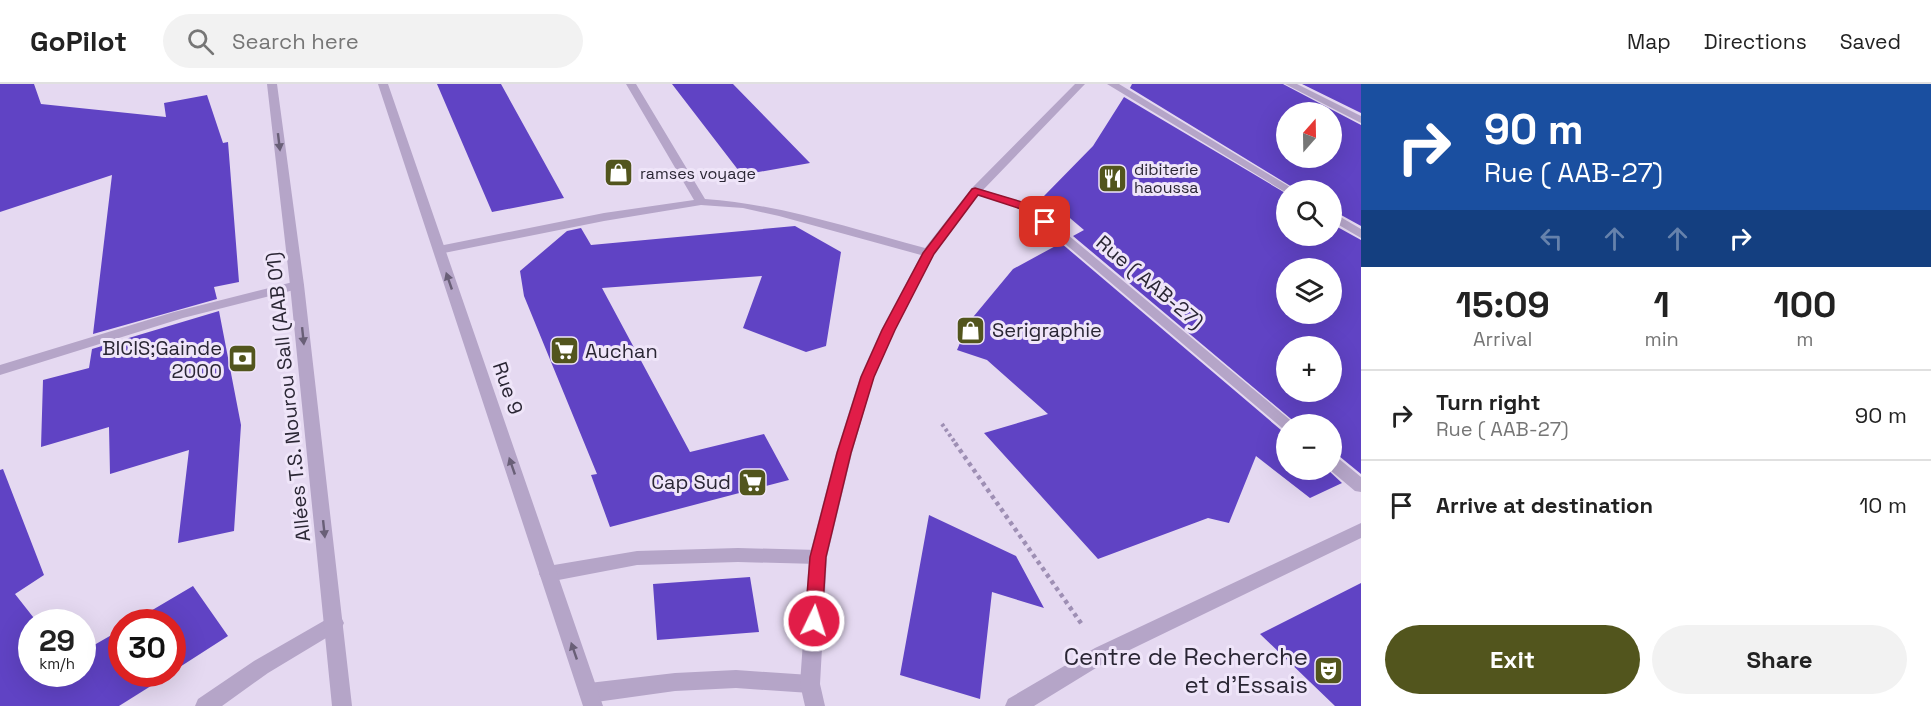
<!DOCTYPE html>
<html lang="en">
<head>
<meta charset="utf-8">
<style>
  body { margin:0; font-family:"Space Grotesk",sans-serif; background:#f2f2f2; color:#222; height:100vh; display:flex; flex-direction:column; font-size:22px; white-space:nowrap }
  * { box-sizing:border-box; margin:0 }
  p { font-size:20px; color:#767676 }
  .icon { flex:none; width:33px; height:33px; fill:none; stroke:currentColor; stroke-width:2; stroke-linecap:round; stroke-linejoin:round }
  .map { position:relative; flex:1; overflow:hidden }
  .details { display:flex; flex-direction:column; background:#fff; width:570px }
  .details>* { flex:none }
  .banner { background:#1a4fa0; color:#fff; overflow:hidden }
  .needle { width:39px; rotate:20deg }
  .controls { position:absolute; left:1276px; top:18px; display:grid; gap:12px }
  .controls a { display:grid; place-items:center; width:66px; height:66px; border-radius:50%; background:#fff; box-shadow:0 6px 24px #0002; font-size:30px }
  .speed { position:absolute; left:18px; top:525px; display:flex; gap:12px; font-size:30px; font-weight:700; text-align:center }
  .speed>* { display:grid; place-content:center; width:78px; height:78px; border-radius:50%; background:#fff; box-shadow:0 6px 24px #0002; line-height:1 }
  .speed small { font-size:15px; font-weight:400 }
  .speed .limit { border:9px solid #d22; background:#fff; color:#111 }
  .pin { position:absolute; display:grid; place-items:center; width:51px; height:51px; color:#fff; margin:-26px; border-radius:12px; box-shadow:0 3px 9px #0006 }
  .me { position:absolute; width:66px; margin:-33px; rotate:4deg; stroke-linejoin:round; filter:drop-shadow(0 0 4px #0008) }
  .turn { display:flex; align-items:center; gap:21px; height:126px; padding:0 24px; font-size:27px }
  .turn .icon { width:78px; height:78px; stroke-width:2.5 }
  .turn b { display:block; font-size:42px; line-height:51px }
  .lanes { display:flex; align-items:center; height:57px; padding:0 24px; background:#0003; justify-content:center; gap:30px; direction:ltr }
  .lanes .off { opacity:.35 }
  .eta { display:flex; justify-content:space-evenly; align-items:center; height:102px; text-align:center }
  .eta b { font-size:36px; font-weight:600; line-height:42px }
  .action { display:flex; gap:12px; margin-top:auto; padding:12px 24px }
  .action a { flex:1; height:69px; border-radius:36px; background:#52551d; color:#fff; font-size:24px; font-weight:600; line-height:69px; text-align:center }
  .action a+a { background:#f2f2f2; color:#222 }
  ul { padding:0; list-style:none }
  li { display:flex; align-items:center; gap:18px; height:90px; padding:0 24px; border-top:2px solid #e0e0e0 }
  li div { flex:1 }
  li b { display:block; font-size:22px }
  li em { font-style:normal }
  header { display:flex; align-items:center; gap:36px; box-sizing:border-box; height:84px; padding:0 30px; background:#fff; border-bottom:2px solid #e0e0e0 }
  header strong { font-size:28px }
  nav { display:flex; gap:33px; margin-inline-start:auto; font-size:21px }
  .search { width:420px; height:54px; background:#f2f2f2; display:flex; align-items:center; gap:15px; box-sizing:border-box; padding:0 21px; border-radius:33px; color:#767676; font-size:22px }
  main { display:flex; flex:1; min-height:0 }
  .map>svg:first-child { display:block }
</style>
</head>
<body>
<header>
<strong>GoPilot</strong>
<div class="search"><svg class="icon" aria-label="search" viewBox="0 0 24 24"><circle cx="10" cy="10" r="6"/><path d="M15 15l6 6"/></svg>Search here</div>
<nav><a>Map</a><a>Directions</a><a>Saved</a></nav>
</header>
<main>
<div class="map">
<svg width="1361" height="622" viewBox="0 0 1361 622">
  <rect width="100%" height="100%" fill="#e5d9f1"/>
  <path fill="#6043c4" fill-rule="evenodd" d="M0 0H34L41 20 166 33 164 19 207 11 223 59 228 58 239 198 214 203 217 215 93 250 112 91 0 128Z
    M437 0H501L564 114 492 128Z
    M672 0H733L810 79 742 91Z
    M1132 0H1283L1361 41V142L1332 126V106H1297L1130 4ZM1287 28H1332V74H1287Z
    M1302 0H1361V29Z
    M1124 13 1287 110V152H1332V140L1361 156V390L1339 372 1332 370V340H1297L1073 152 1084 146 1044 112 1093 62ZM1287 184H1332V230H1287ZM1287 262H1332V308H1287Z
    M795 142 841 168 826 262 806 268 743 244 762 192 602 204 690 368 764 350 789 396 610 443 591 391 597 390 524 212 520 187 567 147 581 144 591 161Z
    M1061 159 1281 346 1287 348V386H1328L1342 399 1310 414 1256 372 1229 439 1208 434 1098 475 984 349 1048 330 987 276 957 266 969 238 1013 185Z
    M219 227 241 341 234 447 178 459 189 366 110 390 109 343 41 363 43 296 89 284 92 265Z
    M3 385 44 491 15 510 37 538H32V590H82V568L122 545V590H170L119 622H0V386Z
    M929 431 1016 472 1044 524 992 508 980 615 900 591Z
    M750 493 759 548 657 556 653 500Z
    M1361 499V622H1335L1260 550Z
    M193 502 228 552 172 588V538H132Z"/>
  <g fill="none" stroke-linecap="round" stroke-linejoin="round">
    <path stroke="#9e8fb4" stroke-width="4" stroke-dasharray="3 3" stroke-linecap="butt" d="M942 340 956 360"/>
    <path stroke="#9e8fb4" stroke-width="4.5" stroke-dasharray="4 4" stroke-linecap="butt" d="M955 359 1083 542"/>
    <path fill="#b5a5c8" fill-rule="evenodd" d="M738 464 818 466 824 468 827 473 824 478 818 480 738 478 637 481 548 498 542 495 539 490 542 485 548 482 637 467Z
      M334 531 341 533 344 539 341 545 268 589 222 622H195L198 615 254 577Z
      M736 586 810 591 817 593 820 600 817 607 810 609 736 604 675 607 589 619 582 616 579 609 582 602 589 599 675 589Z"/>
    <path fill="#b5a5c8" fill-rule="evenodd" d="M626 0H636L705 115C780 120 852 145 925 164L971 105 1075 0H1085L983 106 1032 121 1295 340H1287V346L1282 344 1024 125 978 111 934 170 895 246 874 293 852 369 827 473 820 600 825 622H805L800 600 809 473 836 369 860 293 881 246 921 171 779 132 743 124 701 121 604 137 439 170 435 169 433 166 439 162 604 129 694 116Z
      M1107 0H1119L1295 106 1285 108Z
      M1285 0H1297L1361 32V39Z
      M1332 128 1361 145V154L1332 137Z
      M297 197 302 198 304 201 302 204 183 234 0 291V281L174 228Z
      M1332 372 1338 374 1361 393V408L1355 407 1330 386H1332Z
      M1361 439V454L1109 576 1034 622H1005L1008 615 1095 564Z"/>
    <path fill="#b5a5c8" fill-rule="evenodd" d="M267 0H277L304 201 352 622H332L290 201Z
      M378 0H388L603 622H583Z"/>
  </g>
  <defs><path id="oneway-solid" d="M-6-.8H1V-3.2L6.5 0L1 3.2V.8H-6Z" transform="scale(1.5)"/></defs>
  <g fill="#695f77">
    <use href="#oneway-solid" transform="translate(279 58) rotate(83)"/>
    <use href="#oneway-solid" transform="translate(449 197) rotate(-109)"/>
    <use href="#oneway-solid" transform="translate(303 252) rotate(84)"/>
    <use href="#oneway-solid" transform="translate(512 382) rotate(-109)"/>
    <use href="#oneway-solid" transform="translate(324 445) rotate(84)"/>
    <use href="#oneway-solid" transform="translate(574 567) rotate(-109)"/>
  </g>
  <path fill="#e11d48" stroke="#92132f" stroke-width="1.5" d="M975 104 1032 121 1051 138 1049 140H1042L1024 126 978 111 934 170 895 246 874 293 851 369 826 473 822 537 820 542 814 544 808 542 805 537 810 473 837 369 861 293 882 246 923 169 972 105Z"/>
  <defs>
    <symbol id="shop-square" viewBox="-11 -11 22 22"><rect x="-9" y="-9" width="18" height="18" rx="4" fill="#52551d" stroke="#efe5f9"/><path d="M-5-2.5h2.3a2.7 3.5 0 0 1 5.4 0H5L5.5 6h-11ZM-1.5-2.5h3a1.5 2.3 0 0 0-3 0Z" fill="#fff"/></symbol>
    <symbol id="restaurant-square" viewBox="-11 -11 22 22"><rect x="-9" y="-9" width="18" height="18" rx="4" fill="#52551d" stroke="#efe5f9"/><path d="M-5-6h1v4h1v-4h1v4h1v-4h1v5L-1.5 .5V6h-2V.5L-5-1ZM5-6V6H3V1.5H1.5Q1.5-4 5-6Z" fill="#fff"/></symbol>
    <symbol id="supermarket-square" viewBox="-11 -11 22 22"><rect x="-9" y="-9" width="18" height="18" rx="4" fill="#52551d" stroke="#efe5f9"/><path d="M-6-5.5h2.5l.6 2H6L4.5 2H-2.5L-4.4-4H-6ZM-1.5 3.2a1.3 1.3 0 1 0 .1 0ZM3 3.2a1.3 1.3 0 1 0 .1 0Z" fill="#fff"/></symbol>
    <symbol id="bank-square" viewBox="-11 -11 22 22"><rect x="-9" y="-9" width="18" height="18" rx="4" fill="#52551d" stroke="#efe5f9"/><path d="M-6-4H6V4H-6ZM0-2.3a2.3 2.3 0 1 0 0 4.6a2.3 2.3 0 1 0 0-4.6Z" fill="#fff"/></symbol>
    <symbol id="theatre-square" viewBox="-11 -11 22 22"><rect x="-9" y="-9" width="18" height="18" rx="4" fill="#52551d" stroke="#efe5f9"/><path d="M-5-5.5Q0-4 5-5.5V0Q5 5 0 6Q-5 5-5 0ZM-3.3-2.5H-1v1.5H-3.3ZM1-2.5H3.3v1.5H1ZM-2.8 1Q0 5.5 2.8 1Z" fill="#fff"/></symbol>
  </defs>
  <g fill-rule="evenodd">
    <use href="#shop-square" x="602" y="72" width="33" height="33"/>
    <use href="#restaurant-square" x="1096" y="78" width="33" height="33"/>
    <use href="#shop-square" x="954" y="230" width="33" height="33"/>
    <use href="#supermarket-square" x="548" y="250" width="33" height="33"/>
    <use href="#bank-square" x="226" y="258" width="33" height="33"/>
    <use href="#supermarket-square" x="736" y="382" width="33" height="33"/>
    <use href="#theatre-square" x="1312" y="570" width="33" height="33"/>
  </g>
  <g text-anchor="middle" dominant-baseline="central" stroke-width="6" stroke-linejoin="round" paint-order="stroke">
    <g font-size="16" fill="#2a2634" stroke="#efe5f9" text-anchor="start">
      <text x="1134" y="85">dibiterie<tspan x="1134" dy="18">haoussa</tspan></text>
      <text x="640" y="89">ramses voyage</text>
    </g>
    <g font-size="20" fill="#2a2634" stroke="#efe5f9">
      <text transform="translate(1150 198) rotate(40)">Rue ( AAB-27)</text>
      <text transform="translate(508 304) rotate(71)">Rue 9</text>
      <text transform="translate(288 313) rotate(-96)">Allées T.S. Nourou Sall (AAB 01)</text>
    </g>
    <g font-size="20" fill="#2a2634" stroke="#efe5f9" text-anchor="start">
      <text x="992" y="246">Serigraphie</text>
      <text x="222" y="264" text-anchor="end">BICIS;Gainde<tspan x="222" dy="23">2000</tspan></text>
      <text x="585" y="267">Auchan</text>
      <text x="731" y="398" text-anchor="end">Cap Sud</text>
    </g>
    <g font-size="24" fill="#2a2634" stroke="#efe5f9" text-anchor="end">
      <text x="1308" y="572">Centre de Recherche<tspan x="1308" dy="28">et d'Essais</tspan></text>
    </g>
  </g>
</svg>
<div class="controls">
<a><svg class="needle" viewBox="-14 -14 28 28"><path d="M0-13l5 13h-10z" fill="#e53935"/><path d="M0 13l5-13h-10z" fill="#767676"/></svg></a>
<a><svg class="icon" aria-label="search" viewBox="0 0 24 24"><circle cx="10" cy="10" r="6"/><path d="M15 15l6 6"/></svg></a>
<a><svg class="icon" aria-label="layers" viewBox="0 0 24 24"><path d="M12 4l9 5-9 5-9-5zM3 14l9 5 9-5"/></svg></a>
<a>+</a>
<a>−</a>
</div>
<div class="speed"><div>29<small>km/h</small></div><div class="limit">30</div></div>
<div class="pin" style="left:1045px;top:138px;background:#d93025"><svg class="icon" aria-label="arrive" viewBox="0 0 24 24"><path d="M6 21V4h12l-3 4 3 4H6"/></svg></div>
<svg class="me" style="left:814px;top:537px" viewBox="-20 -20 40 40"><circle r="17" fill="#e11d48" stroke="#fff" stroke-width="3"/><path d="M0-11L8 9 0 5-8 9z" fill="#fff"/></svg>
</div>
<section class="details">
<div class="banner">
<div class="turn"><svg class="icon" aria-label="right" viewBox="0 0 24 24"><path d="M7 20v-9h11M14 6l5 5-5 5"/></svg><div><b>90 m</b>Rue ( AAB-27)</div></div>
<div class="lanes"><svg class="icon off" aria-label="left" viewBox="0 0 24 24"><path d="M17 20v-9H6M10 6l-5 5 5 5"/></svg><svg class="icon off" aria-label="ahead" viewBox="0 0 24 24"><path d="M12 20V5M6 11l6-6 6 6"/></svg><svg class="icon off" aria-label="ahead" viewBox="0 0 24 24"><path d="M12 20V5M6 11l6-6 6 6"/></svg><svg class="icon" aria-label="right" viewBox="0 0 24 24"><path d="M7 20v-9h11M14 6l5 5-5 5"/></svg></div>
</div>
<div class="eta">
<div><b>15:09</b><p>Arrival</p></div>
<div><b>1</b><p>min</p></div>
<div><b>100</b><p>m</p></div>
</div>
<ul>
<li><svg class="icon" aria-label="right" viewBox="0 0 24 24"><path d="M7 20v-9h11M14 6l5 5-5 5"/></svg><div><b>Turn right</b><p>Rue ( AAB-27)</p></div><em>90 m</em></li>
<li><svg class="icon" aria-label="arrive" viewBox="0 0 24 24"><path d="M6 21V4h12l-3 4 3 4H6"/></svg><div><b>Arrive at destination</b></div><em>10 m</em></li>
</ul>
<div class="action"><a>Exit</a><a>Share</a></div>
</section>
</main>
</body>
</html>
